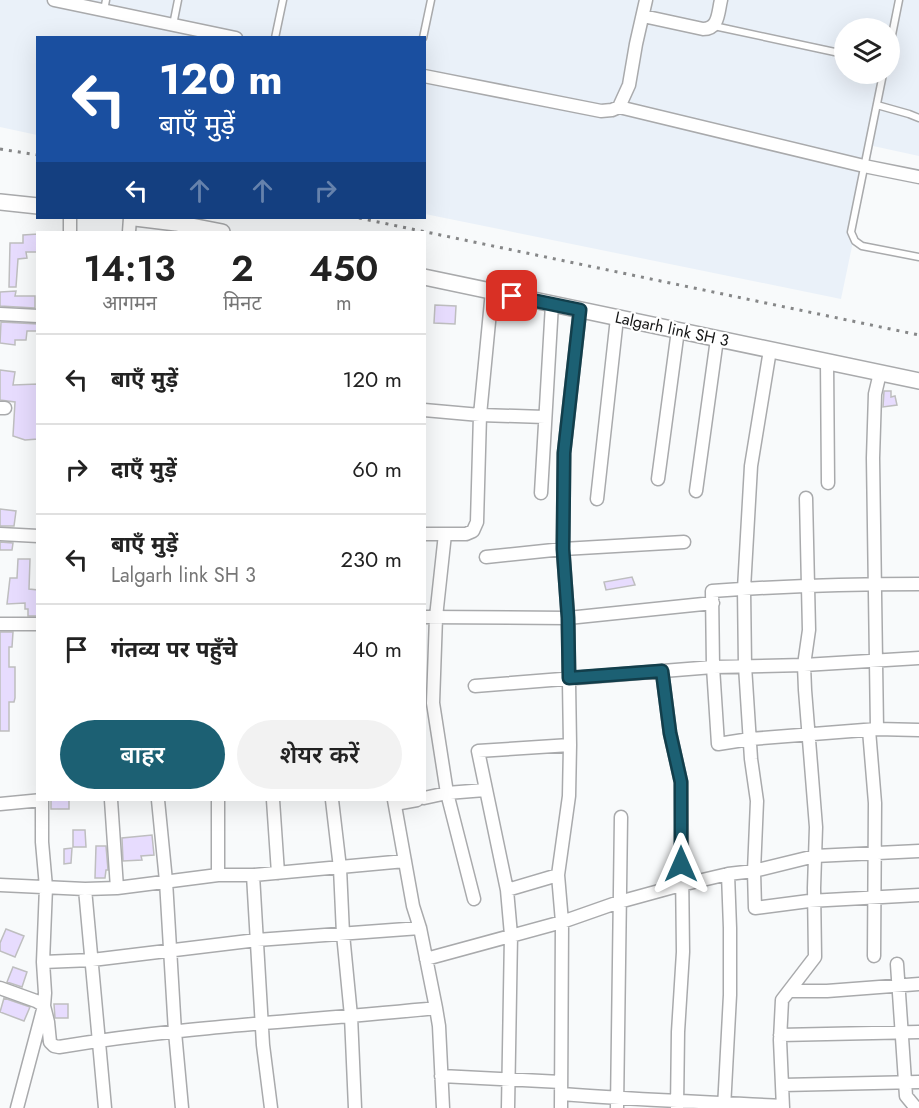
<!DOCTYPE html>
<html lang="hi">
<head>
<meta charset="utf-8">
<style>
  body { margin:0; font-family:Jost,"Noto Sans Devanagari",sans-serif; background:#f2f2f2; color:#222; height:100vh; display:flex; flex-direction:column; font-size:22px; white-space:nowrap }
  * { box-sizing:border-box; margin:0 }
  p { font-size:20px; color:#767676 }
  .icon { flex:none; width:33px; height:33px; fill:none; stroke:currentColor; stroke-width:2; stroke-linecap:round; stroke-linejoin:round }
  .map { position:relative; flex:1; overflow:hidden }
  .details { position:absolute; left:36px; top:231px; width:390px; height:570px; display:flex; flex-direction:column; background:#fff; border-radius:0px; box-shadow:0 6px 24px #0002 }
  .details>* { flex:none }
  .guide { position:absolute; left:36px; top:36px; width:390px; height:183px; border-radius:0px; box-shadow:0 6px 24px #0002; background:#1a4fa0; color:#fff; overflow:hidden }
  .controls { position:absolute; left:834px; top:18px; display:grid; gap:12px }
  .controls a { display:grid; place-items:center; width:66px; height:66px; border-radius:50%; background:#fff; box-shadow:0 6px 24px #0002; font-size:30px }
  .pin { position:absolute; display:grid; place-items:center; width:51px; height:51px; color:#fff; margin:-26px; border-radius:12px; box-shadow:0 3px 9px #0006 }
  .me { position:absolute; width:66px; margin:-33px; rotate:0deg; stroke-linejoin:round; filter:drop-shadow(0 0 4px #0008) }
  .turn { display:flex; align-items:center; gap:21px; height:126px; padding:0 24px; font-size:27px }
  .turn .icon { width:78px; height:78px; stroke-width:2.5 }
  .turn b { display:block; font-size:42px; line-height:51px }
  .lanes { display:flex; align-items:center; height:57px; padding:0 24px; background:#0003; justify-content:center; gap:30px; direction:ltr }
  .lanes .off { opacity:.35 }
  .eta { display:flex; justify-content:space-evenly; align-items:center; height:102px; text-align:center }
  .eta b { font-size:36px; font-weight:600; line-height:42px }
  .primary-button { display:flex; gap:12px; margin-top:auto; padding:12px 24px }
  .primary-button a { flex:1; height:69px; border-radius:36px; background:#1c6073; color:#fff; font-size:24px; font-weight:600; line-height:69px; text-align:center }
  .primary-button a+a { background:#f2f2f2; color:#222 }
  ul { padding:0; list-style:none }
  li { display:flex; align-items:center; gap:18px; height:90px; padding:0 24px; border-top:2px solid #e0e0e0 }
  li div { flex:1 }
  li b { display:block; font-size:22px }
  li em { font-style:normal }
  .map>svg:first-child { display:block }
</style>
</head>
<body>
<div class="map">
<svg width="919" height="1108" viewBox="0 0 919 1108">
  <rect width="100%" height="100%" fill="#f8fafb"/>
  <path fill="#eaf1f9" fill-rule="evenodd" d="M0 0H919V156L873 146 841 299 425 214 424 38H38L37 135 0 127ZM844 28H890V74H844Z"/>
  <path fill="#e7dcfe" stroke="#bebebf" stroke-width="1.5" d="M38 234V252H26L27 258 18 259 16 287H9L10 243H23V235Z
    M16 291 15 296H35V308L0 306V292Z
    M435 305 456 306 455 324 434 323Z
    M1 322 38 324V331H27L26 340H15V345L0 343Z
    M0 370 15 372 13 385 38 384V439L25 440 13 436 15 402 0 400Z
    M884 391H891V397L895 396 897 405 883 407Z
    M0 509 16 511 14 526H0Z
    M0 542 13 543 12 550H0Z
    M18 559H30L29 589 38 590V616H28V609H25V603L7 604 10 578H17Z
    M632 577 635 585 606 590 604 582Z
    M0 632H13L12 647H9V667H15V698L14 702H9V731H0Z
    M51 800H69V809H51Z
    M73 830H85L86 847H73Z
    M152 835 154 855 141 856 142 860 123 861 122 838Z
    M96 846H106L108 870H106L105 878H95Z
    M72 848 71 863 64 864V849Z
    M6 929 24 936 15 957 0 951V943Z
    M13 967 27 972 22 987 7 982Z
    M4 998 30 1007 24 1021 0 1012Z
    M54 1004H68V1018H55Z"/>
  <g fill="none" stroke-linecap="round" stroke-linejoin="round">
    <defs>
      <path id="service" d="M104 10 106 0
        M173 25 178 0
        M714 26 844 54
        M275 38 283 0
        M423 38 431 0
        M890 45 899 0
        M883 74 851 232 855 241 862 246 919 257
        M877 105 909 114 919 118"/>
      <path id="minor" d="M54 0 236 38
        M643 16 703 29C719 29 718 12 721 0
        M424 76 601 111 612 110 619 107 629 85 636 44 646 0
        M619 107 864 166 919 177
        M70 232V218
        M129 232 130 218
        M0 314 38 316
        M770 350 751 466 744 589 745 666 751 759 757 801 754 871 755 908 809 901 919 895
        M827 361 828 483
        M0 408H5
        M424 410 480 415 545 417
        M658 479 678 330
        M696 491 717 339
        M541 493 552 304
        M597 499 617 318
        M0 534 38 536
        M424 534H466L473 531 477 522 480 415 492 291
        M445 534 436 617 433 703 447 793 474 899
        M486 557 563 549 684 542
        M919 584C850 584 781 586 712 591L713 667 718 744 750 739 877 729 919 730
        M424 617 568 618 713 603
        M0 624H38
        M662 671 670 733 681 782 683 952 678 1032 677 1108
        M475 686 713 667 804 665 919 658
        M877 729 873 458 875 394 880 373
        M869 730 875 803 874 956
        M424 798 447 793 485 790
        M111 800 117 888
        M158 800 166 881 175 1032 182 1108
        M218 800V875
        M273 800 278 873
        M332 800 340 868 343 934 351 1016 355 1108
        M394 800 413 906 420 928 436 1008 439 1026 443 1108
        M0 804 42 800
        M395 804 417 800
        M253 875 263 1045 271 1108
        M0 885 85 889 117 888 218 875H253L405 861
        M85 889 105 1108
        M507 890 558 875
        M426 959 562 922 619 902 681 885 728 874 754 871 815 856 919 851
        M43 962 92 960 257 940 420 928
        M897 964 906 1096 916 1108
        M0 988 36 1001 44 1006 48 1022 50 1042 54 1046 59 1047C184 1026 311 1021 436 1008
        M790 991H827L919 984
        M780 1035 919 1032
        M441 1076 561 1082
        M782 1085 919 1082
        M562 1094C635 1100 709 1102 783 1106
        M17 1108 44 1006 45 993 43 962 46 887 42 842V800
        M508 1108 511 935 507 890 478 751 570 745
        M561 1108 562 922 558 875 569 796 570 745 568 618 563 549 564 453 580 310
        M617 1108 621 817
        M724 1108 730 995V928L728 874
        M783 1108 780 1040 782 1000 815 957 814 888 816 827 805 690 804 665 809 630 806 498"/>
      <path id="tertiary" d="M0 202 38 206
        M135 218 176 223 222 232
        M424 277 919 381"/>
    </defs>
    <use href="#service" stroke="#a9aaac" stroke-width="9"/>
    <use href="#minor" stroke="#a9aaac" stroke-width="15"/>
    <use href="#tertiary" stroke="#a9aaac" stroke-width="18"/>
    <use href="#service" stroke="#fff" stroke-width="6"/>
    <use href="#minor" stroke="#fff" stroke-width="12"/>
    <use href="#tertiary" stroke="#fff" stroke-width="15"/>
    <path stroke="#868788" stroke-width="3" stroke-dasharray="3 6" stroke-linecap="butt" d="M0 149 38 155
      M359 218 919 335"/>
  </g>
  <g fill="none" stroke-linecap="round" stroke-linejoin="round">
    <defs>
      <path id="route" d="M512 296 580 310 564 453 563 549 568 618 569 678 662 671 670 733 681 782V864"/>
    </defs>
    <use href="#route" stroke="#123e4b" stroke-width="15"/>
    <use href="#route" stroke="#1c6073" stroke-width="10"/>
  </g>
  <g text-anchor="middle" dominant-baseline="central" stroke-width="4.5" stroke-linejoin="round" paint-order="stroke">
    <g font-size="16" fill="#131414" stroke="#fff">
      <text transform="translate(672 329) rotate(12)">Lalgarh link SH 3</text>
    </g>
  </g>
</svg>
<div class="controls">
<a><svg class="icon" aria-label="layers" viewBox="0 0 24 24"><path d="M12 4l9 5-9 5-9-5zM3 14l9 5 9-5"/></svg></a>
</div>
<div class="pin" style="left:512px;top:296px;background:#d93025"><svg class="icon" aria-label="arrive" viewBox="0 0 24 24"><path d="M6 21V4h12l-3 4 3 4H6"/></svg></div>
<svg class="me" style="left:681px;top:864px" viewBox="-20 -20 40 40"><path d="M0-17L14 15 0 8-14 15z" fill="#1c6073" stroke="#fff" stroke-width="4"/></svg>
<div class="guide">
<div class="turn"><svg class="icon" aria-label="left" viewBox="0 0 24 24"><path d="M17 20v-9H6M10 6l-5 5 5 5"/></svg><div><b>120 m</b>बाएँ मुड़ें</div></div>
<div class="lanes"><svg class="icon" aria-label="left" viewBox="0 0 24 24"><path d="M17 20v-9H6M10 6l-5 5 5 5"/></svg><svg class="icon off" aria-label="ahead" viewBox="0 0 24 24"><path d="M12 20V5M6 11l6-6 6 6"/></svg><svg class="icon off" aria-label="ahead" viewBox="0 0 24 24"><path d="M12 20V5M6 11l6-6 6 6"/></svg><svg class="icon off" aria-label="right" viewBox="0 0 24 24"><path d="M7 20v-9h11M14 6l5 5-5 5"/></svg></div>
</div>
<section class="details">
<div class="eta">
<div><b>14:13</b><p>आगमन</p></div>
<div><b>2</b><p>मिनट</p></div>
<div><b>450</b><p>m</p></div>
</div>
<ul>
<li><svg class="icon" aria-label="left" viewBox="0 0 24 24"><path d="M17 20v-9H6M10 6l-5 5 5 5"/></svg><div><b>बाएँ मुड़ें</b></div><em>120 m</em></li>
<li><svg class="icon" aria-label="right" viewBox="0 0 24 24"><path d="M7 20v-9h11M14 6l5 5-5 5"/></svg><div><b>दाएँ मुड़ें</b></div><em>60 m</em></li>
<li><svg class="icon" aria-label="left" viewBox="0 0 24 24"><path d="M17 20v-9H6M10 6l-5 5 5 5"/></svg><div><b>बाएँ मुड़ें</b><p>Lalgarh link SH 3</p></div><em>230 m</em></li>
<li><svg class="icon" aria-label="arrive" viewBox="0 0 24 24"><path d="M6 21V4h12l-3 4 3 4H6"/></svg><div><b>गंतव्य पर पहुँचे</b></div><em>40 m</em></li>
</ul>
<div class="primary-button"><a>बाहर</a><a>शेयर करें</a></div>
</section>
</div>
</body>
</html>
